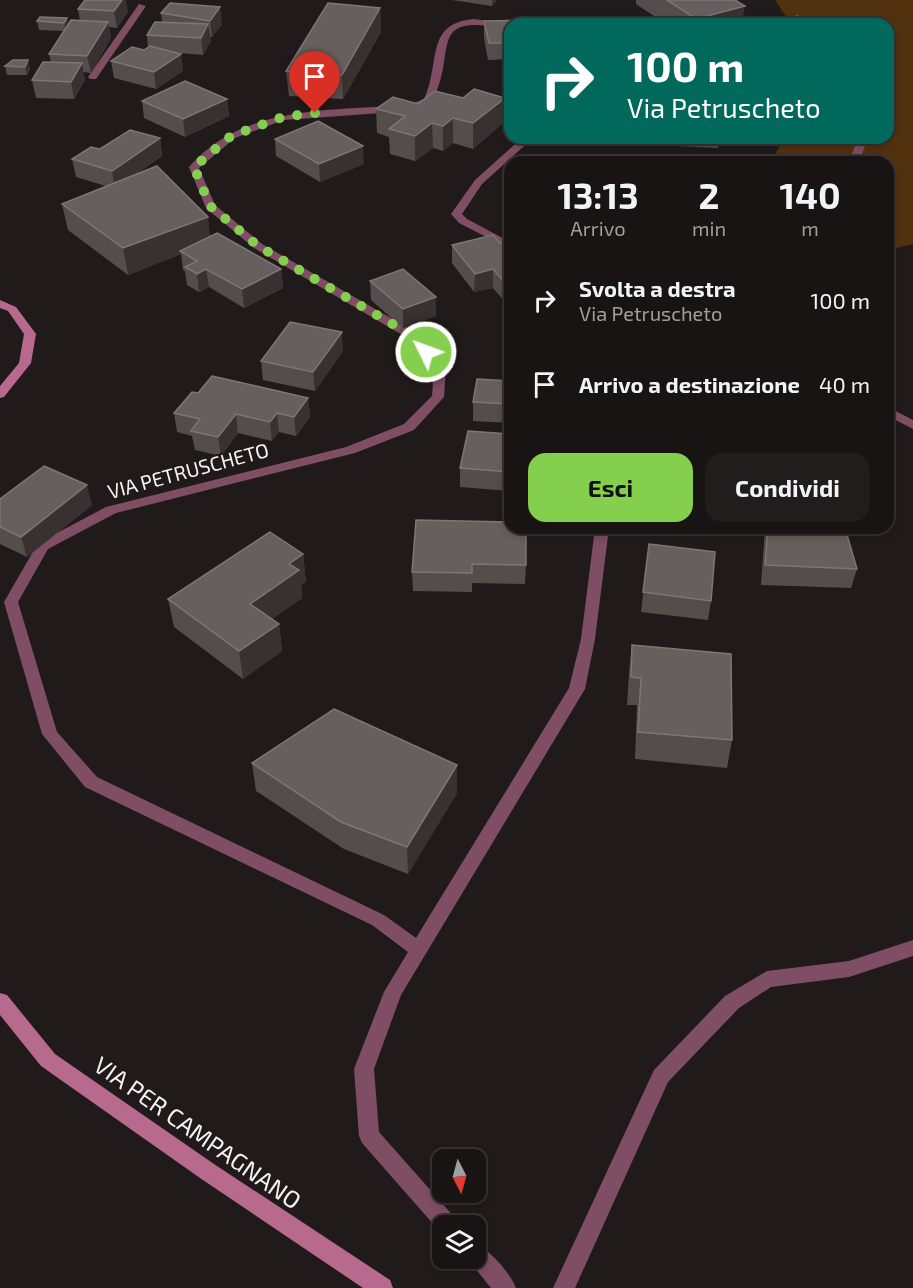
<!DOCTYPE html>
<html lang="it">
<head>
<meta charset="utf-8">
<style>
  body { margin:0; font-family:"Exo 2",sans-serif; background:#221d1d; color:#f1f3f6; height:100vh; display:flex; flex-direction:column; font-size:22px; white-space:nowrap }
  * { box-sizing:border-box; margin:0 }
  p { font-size:20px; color:#9f9ea0 }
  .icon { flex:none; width:33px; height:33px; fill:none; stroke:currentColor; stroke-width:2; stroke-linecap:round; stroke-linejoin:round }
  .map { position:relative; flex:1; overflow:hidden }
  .side { position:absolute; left:504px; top:156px; width:390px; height:378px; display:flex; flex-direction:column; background:#191414; border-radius:18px; box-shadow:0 3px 9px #0003,0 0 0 2px #373334 }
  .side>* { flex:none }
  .top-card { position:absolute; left:504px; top:18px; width:390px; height:126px; border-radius:18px; box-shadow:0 3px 9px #0003,0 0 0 2px #373334; background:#00695c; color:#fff; overflow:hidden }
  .needle { width:39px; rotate:174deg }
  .tools { position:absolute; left:432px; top:1149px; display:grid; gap:12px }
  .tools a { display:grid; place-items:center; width:54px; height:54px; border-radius:12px; background:#191414; box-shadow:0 3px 9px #0003,0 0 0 2px #373334; font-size:30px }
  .pin { position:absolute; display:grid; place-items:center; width:51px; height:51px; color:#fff; margin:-62px -26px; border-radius:50% 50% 50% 0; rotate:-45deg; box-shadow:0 0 6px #0007 }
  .pin .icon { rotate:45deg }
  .me { position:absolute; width:66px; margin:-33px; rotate:312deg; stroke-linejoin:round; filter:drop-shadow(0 0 4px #0008) }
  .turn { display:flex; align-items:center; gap:21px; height:126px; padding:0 24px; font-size:27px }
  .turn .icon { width:78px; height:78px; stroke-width:2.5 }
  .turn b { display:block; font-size:42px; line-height:51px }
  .eta { display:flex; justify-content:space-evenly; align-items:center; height:102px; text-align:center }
  .eta b { font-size:36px; font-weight:700; line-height:42px }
  .button { display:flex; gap:12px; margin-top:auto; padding:12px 24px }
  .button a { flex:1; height:69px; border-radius:18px; background:#84d04e; color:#111; font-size:24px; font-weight:700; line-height:69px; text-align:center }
  .button a+a { background:#221d1d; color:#f1f3f6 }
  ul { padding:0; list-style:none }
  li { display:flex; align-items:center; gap:18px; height:84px; padding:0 24px }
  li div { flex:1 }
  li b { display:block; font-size:22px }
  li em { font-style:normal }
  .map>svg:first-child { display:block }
</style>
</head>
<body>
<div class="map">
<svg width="913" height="1288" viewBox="0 0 913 1288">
  <rect width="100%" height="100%" fill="#211a1a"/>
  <path fill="#52310f" d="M775 0H913V244L888 250V162H771L784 138H888V24H791Z"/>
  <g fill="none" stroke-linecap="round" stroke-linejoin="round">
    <path fill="#7f4e64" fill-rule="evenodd" d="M139 4 146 6 96 79H90L88 77Z"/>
    <path fill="#7f4e64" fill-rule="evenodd" d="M474 19 510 24V30C422 10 460 53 431 103L410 111 284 120 235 138 199 168 215 205 262 244 417 333 446 367 444 397 414 430 355 453 116 513 48 549 18 602 57 732 97 777 384 915 416 938 569 688 581 639 595 528H609L595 639 585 689 401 995 374 1069 379 1132 456 1219 459 1226H442V1234L362 1143 359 1136 354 1069 384 992 408 952 372 925 85 787 42 734 4 602 38 543 106 507 346 447 404 424 432 396 434 367 409 339 254 248 206 208 189 167C244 104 332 111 408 105L424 99C441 64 424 23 474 19Z
      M522 138H533L482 184 462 214 467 219 510 242V249L459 223 451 214 475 180Z
      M858 138H868L859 162H849Z
      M888 407 913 420V429L888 416Z
      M913 940V956L849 977 771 987 739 1008 668 1082 575 1288H553L654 1070 725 996 767 971 849 961Z
      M476 1244C491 1251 510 1273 516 1288H491L467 1258H476Z"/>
    <path fill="#b8698e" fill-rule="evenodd" d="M0 300 16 307 36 334 31 363 4 397 0 398V386L19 363 24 334 8 311 0 308Z
      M0 993 7 995 55 1054 214 1164 390 1280 393 1288H363L200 1178 41 1066 0 1015Z"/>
  </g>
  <path fill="#554d4c" d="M452 0H497L492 6Z
    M636 0H735L742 24H666L636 4Z
    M170 3 222 24 212 37H210L211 41 203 55 180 53 183 71 156 89 114 78 111 61 144 50 148 47 147 35 162 22 161 13Z
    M380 8 381 32 343 99 289 96 286 71Z
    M78 9 128 12 117 28 109 27 111 38 91 73 83 72 85 80 74 99 36 98 32 80 51 62 49 54 64 31 39 30 37 21 67 18 68 25 80 21Z
    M484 21 510 24V59L488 60 484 38Z
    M13 60 30 69 27 75H7L5 66Z
    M227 99 229 116 185 137 144 118 142 101Z
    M418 104 504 122 473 149 453 143 443 151 433 148 415 161 390 154 389 137 377 133 376 109Z
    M160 138 162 156 135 175 211 236 281 269 283 288 244 308 209 287 199 292 187 285 185 271 183 270 181 254 128 275 68 230 62 204 106 186 76 177 72 159 100 149Z
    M660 138H720L718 148 659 145Z
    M275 139 364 164 320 182 276 156Z
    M510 241V301L505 302 493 288 474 292 452 263V245L500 243Z
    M888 250 894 276 889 295H888Z
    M370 281 436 297V316L403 328 371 300Z
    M343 351 315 391 263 380 261 361Z
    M510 381V423L473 421V402Z
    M198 393 308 398 310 417 296 436 279 432 272 441 238 433 221 456 195 450 192 436 177 432 174 413Z
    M510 434V491L460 487V468Z
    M0 499 92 505 27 557 0 544Z
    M416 520 526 565 525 584 472 583V592L413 591 412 572Z
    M765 528H845L857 569 851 588 761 585Z
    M649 544 711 601 708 620 641 612Z
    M303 554 306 582 301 585 302 598 272 619 279 624 282 651 243 679 174 627 168 599Z
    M632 645 732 740 727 768 635 759 637 705H627L629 673Z
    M252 763 457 765V793L408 874 344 849 256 791Z"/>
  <path fill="#393130" d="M122 0H126L128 12 117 28 114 11Z
    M492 0H497L492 6Z
    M745 6 742 24H696V19Z
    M220 7 222 24 212 37 210 21Z
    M380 8 381 32 343 99 342 75Z
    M67 18 69 27 66 31 64 23Z
    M108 22 111 38 91 73 87 56Z
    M208 24 211 41 203 55 201 38Z
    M181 54 183 71 156 89 154 72Z
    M28 60 30 69 27 75 25 67Z
    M82 63 85 80 74 99 71 82Z
    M505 98 504 122 473 149V123Z
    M227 99 229 116 185 137 183 119Z
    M453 118V143L443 151V126Z
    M432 123 433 148 415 161V136Z
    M160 138 162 156 115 189 112 171Z
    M363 146 364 164 320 182 319 164Z
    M208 217 211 243 180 251 181 254 128 275 123 248Z
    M206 269 209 287 199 292 197 274Z
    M281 269 283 288 244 308 242 289Z
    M493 269V288L474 292 475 274Z
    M510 282V301L505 302V283Z
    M436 297V316L403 328V309Z
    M342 332 343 351 315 391 313 372Z
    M308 398 310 417 296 436 294 417Z
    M277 413 279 432 272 441 270 422Z
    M236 414 238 433 221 456 218 437Z
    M87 485 92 505 27 557 21 537Z
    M303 554 306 582 301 585 302 598 254 632 250 604 289 564Z
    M279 624 282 651 243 679 239 651Z
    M457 765V793L408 874 407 847Z"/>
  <path fill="#675f5d" stroke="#7d7675" stroke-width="1.5" d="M85 0H122L114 11 78 9Z
    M667 0H735L745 6 696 19Z
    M170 3 220 7 210 21 161 13Z
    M328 3 380 8 342 75 286 71Z
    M797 16 814 23 812 24H776Z
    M40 17 67 18 64 23 37 21Z
    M71 20 108 22 87 56 49 54Z
    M529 20 530 24H510V43H489L484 21Z
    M155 22 208 24 201 38 147 35Z
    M150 46 181 54 154 72 111 61 132 47 144 50Z
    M13 60H28L25 67 5 66Z
    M43 62 82 63 71 82 32 80Z
    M185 81 227 99 183 119 142 101Z
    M474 89 505 98 473 123 453 118 443 126 432 123 415 136 389 129 405 116 376 109 393 97 418 104 435 91 463 98Z
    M318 121 363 146 319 164 275 139Z
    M130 130 160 138 112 171 72 159 91 147 100 149Z
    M561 161 612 162H562Z
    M157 166 208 217 123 248 62 204Z
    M217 233 281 269 242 289 206 269 197 274 185 267 197 261 180 251Z
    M493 235 500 243 510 241V282L505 283 493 269 475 274 452 245Z
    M888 250 892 251 894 276H888Z
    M403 269 436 297 403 309 370 281Z
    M290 322 342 332 313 372 261 361Z
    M212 376 308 398 294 417 277 413 270 422 236 414 218 437 191 431 200 419 174 413 192 392 198 393Z
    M477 379 510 381V404L473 402Z
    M468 431 510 434V472L460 468Z
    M44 466 87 485 21 537 0 527V499Z
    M416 520 510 522V528H526V565L472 564V573L412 572Z
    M768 528H845L857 569 765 565Z
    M270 532 303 554 289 564 299 570 250 604 279 624 239 651 168 599Z
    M649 544 715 552 711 601 643 592Z
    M632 645 731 654 732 740 638 732 641 678 631 677Z
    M334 709 457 765 407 847 341 822 252 763Z"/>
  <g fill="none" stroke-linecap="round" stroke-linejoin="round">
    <path stroke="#84d04e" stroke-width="10" stroke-dasharray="0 18" d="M315 113 283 117 231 136 194 167 210 206 258 246 413 336 426 352"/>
  </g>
  <g text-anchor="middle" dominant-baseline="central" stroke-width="4.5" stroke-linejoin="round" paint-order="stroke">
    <g font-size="20" fill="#f7f1f2" stroke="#211a1a">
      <text transform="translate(188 470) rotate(-15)">VIA PETRUSCHETO</text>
    </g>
    <g font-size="24" fill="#f7f1f2" stroke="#211a1a">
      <text transform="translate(198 1132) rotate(35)">VIA PER CAMPAGNANO</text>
    </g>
  </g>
</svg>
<div class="tools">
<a><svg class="needle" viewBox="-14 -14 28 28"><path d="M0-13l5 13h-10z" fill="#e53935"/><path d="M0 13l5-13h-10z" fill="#9f9ea0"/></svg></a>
<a><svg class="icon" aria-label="layers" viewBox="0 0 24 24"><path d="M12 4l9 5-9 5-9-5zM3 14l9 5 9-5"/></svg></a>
</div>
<div class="pin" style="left:315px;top:113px;background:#d93025"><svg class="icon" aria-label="arrive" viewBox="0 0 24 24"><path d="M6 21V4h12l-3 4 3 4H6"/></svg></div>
<svg class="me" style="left:426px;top:352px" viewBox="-20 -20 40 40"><circle r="17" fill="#84d04e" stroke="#fff" stroke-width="3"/><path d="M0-11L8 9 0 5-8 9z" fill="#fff"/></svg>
<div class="top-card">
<div class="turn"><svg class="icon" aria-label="right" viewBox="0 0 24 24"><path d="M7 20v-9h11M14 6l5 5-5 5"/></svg><div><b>100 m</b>Via Petruscheto</div></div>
</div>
<section class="side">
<div class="eta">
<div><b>13:13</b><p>Arrivo</p></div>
<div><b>2</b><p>min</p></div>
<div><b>140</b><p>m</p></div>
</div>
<ul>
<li><svg class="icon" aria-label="right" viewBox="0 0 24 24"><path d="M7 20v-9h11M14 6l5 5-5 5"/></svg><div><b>Svolta a destra</b><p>Via Petruscheto</p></div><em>100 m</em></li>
<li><svg class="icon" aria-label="arrive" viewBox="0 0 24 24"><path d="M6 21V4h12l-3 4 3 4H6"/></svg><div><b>Arrivo a destinazione</b></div><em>40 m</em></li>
</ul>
<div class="button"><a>Esci</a><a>Condividi</a></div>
</section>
</div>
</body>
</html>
